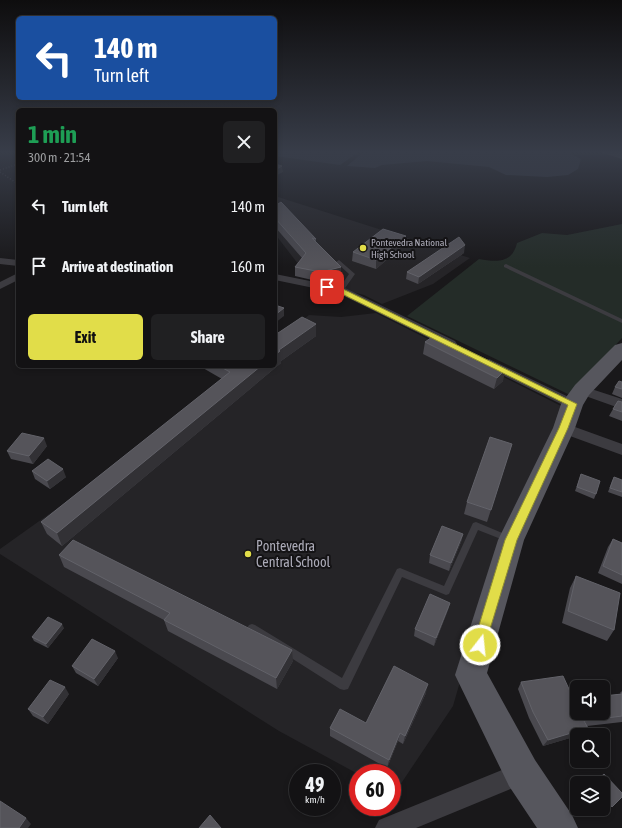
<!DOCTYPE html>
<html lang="en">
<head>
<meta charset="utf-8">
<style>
  body { margin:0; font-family:"Asap Condensed",sans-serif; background:#202022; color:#f1f3f6; height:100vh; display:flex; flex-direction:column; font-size:15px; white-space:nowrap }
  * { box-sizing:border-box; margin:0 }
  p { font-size:13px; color:#9d9ea0 }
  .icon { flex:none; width:22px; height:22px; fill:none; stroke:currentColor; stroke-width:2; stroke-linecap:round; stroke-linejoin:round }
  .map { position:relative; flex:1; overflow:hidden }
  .side { position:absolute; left:16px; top:108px; width:261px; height:260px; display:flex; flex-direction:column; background:#131214; border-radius:6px; box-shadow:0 2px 6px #0003,0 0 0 1px #323234 }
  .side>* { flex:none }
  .banner { position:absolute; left:16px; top:16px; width:261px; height:84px; border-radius:6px; box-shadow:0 2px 6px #0003,0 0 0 1px #323234; background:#1a4fa0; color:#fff; overflow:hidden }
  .controls { position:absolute; left:570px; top:680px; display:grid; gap:8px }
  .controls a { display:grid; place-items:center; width:40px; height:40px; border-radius:6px; background:#131214; box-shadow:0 2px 6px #0003,0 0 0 1px #323234; font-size:20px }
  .speed { position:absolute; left:289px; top:764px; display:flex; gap:8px; font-size:20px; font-weight:700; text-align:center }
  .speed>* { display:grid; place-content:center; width:52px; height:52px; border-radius:50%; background:#131214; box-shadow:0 2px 6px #0003,0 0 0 1px #323234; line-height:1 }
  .speed small { font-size:10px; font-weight:400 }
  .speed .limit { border:6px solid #d22; background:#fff; color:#111 }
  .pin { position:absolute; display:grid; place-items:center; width:34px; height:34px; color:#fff; margin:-17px; border-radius:8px; box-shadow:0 2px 6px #0006 }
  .me { position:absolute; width:44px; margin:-22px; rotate:16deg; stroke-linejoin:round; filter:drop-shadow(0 0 3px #0008) }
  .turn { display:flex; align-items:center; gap:14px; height:84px; padding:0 12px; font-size:18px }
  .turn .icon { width:52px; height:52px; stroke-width:2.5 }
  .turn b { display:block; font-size:28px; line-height:34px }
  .round { display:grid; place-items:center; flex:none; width:42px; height:42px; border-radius:6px; background:#202022 }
  .overview { display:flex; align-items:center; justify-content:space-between; height:68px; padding:0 12px }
  h1 { font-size:24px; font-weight:700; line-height:30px; color:#1e9e55 }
  .action { display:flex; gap:8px; margin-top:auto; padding:8px 12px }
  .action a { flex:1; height:46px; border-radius:6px; background:#e1dd49; color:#111; font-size:16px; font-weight:700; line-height:46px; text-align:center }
  .action a+a { background:#202022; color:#f1f3f6 }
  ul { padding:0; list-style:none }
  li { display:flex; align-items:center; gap:12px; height:60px; padding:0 12px }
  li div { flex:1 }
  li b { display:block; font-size:15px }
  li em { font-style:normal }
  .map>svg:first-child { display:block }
</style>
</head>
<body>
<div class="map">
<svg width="622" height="828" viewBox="0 0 622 828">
  <rect width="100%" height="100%" fill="#19181a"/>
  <path fill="#252427" d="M275 196 470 258 433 284 382 304 364 295 312 282 275 234Z
    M376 313 565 408 497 553 453 706 394 794 392 793V773L358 774 279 731 0 554V549L202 405 275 366V343L309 315 341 317Z"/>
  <path fill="#242c28" d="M622 224V338L570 395 407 316 479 259C496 262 512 264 517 243L542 233 567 235Z"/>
  <path fill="#31343f" d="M275 151H360L340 165 275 156Z
    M365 151H566L581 159 578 169 568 175 547 177 506 175 489 167 427 161 382 165 375 168 347 166Z"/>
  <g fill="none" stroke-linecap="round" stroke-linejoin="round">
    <path stroke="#403f45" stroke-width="1.5" stroke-dasharray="1 2" stroke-linecap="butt" d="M0 170 18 164
      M0 172 18 184"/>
    <path fill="#3c3b40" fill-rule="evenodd" d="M339 260 355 274 343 291 341 292 338 290 349 274 337 263 336 262Z
      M506 264 622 319V323L504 267V265Z
      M476 522 512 537 513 539 512 541 509 543 506 541 478 530 449 594 446 595 402 577 348 689 344 690 340 689 249 631 247 628 249 625 252 624 255 625 342 678 397 569 400 568 444 586 472 525 473 523Z"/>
    <path fill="#3c3b40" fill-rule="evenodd" d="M617 151H622V153H618Z
      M0 258 18 260V266L0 264Z
      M18 273V280L0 289V282Z
      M275 274 345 288 455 341 457 344 451 348 447 347 338 293 275 280Z
      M489 359 577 401 579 404 577 407H567L484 366 483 363Z
      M582 386 622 399V409L577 393 575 390 577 387Z
      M564 423 622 444V455L559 432 557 428 559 424Z
      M522 762 530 765 533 773 530 781 416 828H375L379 820Z"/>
    <path fill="#56565d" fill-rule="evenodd" d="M622 343V360L589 395 583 405 575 428 524 540 487 673 535 760 572 815 578 828H537L509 786 455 675 498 540 553 428 561 404 575 385 615 345Z"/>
  </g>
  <path fill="#4a494f" d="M597 151H622V159Z
    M275 203 316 239V242L341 267 340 277 321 282 295 276V267L302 258 275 227Z
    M405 244 376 269 352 261 353 252Z
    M464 253 418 284 406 279 407 272Z
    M275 335 316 336 281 361V363L62 546 47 534 41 522 222 379 203 368 202 366H275Z
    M425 342 503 381 494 389 423 354Z
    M622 382V398L612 394 615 387Z
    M622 402V421L609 416 613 409Z
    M512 444 487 522 464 514 467 502Z
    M47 446 33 464 11 459 7 451Z
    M32 471 66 477 50 489 35 479Z
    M581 474 596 494 594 499 575 491Z
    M614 477 622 480V497L608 492 612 481Z
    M463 534 461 542 449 571 429 563 430 555Z
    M613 539 622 543V584L598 573 608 547Z
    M59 555 293 661 277 689 168 631 164 620 64 567Z
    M576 576 614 630 607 641 562 623 570 588Z
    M450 603 448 610 434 646 414 636 415 629Z
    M64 628 48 648 34 641 32 637Z
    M118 658 98 686 76 673 72 666Z
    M521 682 574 700 621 694 620 693 622 691V722L587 726 583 734 543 746 529 718 518 689Z
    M426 693 403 744 398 741 387 768 330 736V728L366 723Z
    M69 694 48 724 33 716 28 709Z
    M603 783 622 797 609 809 603 803Z"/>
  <path fill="#323135" d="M282 166 283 172 275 176V170Z
    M406 236 405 244 376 269V260Z
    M465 245 464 253 418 284 419 277Z
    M341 267 340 277 321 282V272Z
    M284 308V316L275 323V315Z
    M316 324V336L281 361V363L62 546 57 533 261 366H275V355L279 350Z
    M506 369 503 381 494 389 497 378Z
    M44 438 47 446 33 464 29 456Z
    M63 469 66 477 50 489 47 481Z
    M463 534 461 542 449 571 451 563Z
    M450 603 448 610 434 646 436 638Z
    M62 624 64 628 48 648 46 644Z
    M292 650 293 661 277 689 276 678Z
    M115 651 118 658 98 686 94 679Z
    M428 684 426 693 403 744 405 736Z
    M65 687 69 694 48 724 43 717Z
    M588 728 583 734 577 735V736L543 746 548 740Z
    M400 733 398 741 387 768 389 760Z
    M26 818 31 824 28 828H19Z"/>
  <path fill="#55545a" stroke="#626269" d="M607 151H622V155Z
    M275 164 282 166 275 170Z
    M281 202 316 239 312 238 341 267 321 272 295 267 306 253 275 218V203L278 204Z
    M383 229 406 236 376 260 353 252Z
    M459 237 465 245 419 277 407 272Z
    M275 305 284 308 275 315Z
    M302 317 316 324 279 350 280 351 275 355V335Z
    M435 335 506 369 497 378 425 342Z
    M219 366H261L57 533 41 522 230 372Z
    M619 381 622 382V389L615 387Z
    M618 401 622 402V412L613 409Z
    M22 433 44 438 29 456 7 451Z
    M490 437 512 444 491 510 467 502Z
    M48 459 63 469 47 481 32 471Z
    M581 474 600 481 596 494 577 487Z
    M614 477 622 480V492L610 488Z
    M442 526 463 534 451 563 430 555Z
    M613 539 622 543V575L603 566Z
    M73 540 292 650 276 678 164 620 170 613 59 555Z
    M576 576 620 593 614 630 568 611Z
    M430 594 450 603 436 638 415 629Z
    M48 617 62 624 46 644 32 637Z
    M92 639 115 651 94 679 72 666Z
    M394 666 428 684 405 736 400 733 389 760 330 728 340 709 366 723Z
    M563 676 574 700 577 699V713H603V696L622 694V716L584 721 588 728 548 740 533 712 521 682Z
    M50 680 65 687 43 717 28 709Z
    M604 774 622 793V797L612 807 603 796V783H594Z
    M0 801 26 818 19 828H0Z
    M210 815 221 828H199Z"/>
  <linearGradient id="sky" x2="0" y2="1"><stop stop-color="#0e0d0e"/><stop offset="0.57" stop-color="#383d49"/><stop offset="1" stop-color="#383d49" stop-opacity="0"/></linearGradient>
  <rect width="622" height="267" fill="url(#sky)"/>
  <path fill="#e1dd49" stroke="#92902f" d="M327 285 343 289 577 404 568 428 517 540 484 649 480 651 475 649 473 645 505 540 559 428 568 405 338 292 324 289 323 287Z"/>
  <g fill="#e1dd49" stroke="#141315" stroke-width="1.5">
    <circle cx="363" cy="248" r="4"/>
    <circle cx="248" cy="554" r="4"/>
  </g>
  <g text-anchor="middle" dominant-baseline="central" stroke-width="4" stroke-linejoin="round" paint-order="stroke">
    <g font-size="10" fill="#acabb8" stroke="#141315" text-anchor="start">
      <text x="371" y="242">Pontevedra National<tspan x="371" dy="12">High School</tspan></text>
    </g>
    <g font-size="14" fill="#acabb8" stroke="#141315" text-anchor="start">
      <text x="256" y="546">Pontevedra<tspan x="256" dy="16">Central School</tspan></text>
    </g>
  </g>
</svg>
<div class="controls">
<a><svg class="icon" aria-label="sound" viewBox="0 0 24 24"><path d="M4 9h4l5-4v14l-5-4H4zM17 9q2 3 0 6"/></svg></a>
<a><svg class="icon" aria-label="search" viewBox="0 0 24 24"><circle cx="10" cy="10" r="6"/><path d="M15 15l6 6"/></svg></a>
<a><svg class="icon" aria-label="layers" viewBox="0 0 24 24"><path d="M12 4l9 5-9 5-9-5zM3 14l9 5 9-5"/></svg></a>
</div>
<div class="speed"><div>49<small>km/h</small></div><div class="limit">60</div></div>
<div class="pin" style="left:327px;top:287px;background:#d93025"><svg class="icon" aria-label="arrive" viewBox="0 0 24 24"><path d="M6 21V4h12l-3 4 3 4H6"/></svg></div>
<svg class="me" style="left:480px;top:645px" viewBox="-20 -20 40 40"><circle r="17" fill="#e1dd49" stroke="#fff" stroke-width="3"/><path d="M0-11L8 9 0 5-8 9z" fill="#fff"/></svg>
<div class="banner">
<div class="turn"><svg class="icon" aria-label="left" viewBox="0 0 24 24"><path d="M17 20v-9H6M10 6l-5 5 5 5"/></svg><div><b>140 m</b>Turn left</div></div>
</div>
<section class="side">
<div class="overview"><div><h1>1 min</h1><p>300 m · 21:54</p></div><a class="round"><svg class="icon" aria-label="close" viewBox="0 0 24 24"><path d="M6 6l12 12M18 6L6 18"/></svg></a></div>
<ul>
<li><svg class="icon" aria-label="left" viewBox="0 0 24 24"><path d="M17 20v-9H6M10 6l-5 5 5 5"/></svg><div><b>Turn left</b></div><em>140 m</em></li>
<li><svg class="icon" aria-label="arrive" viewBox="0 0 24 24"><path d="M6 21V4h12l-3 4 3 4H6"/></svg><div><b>Arrive at destination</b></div><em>160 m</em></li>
</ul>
<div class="action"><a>Exit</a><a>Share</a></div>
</section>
</div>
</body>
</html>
